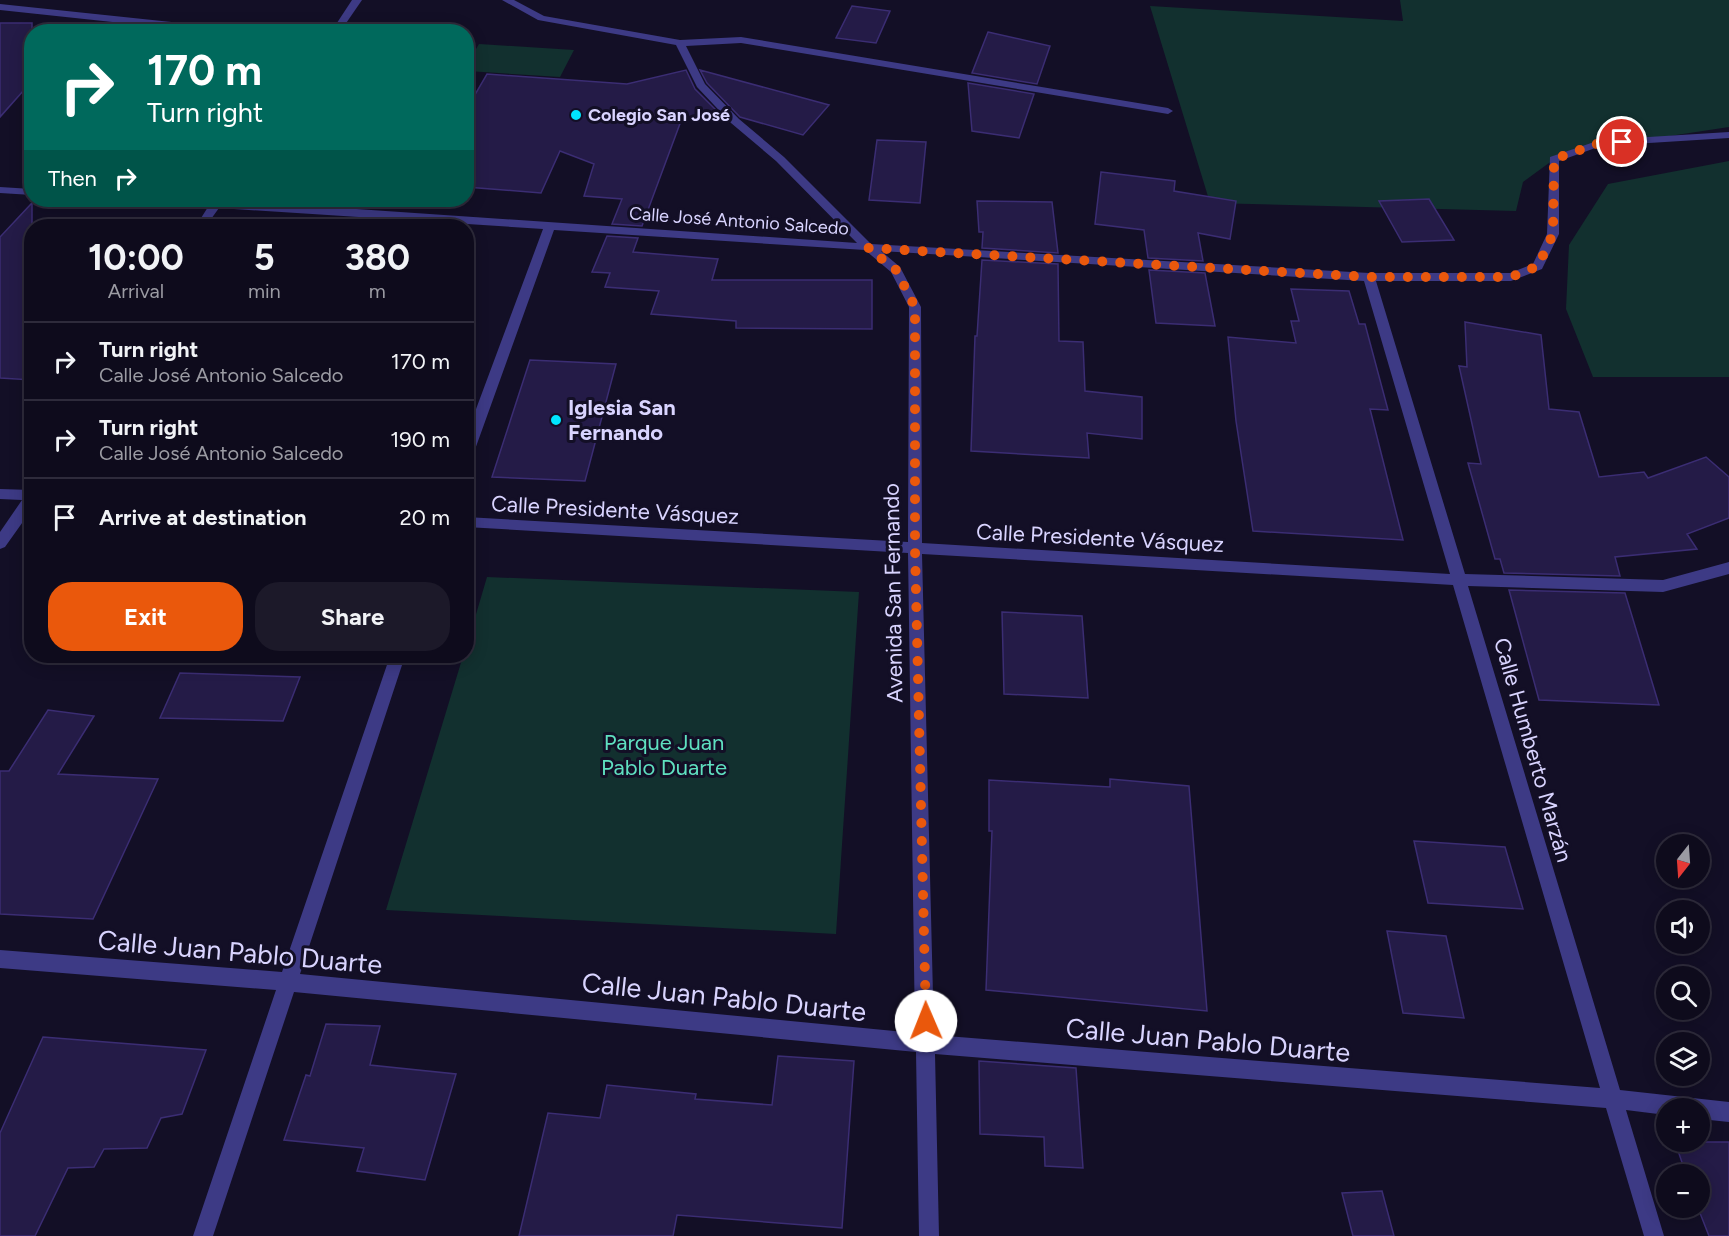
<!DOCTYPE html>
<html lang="en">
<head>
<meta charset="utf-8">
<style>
  body { margin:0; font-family:Figtree,sans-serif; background:#1c1929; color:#f1f3f6; height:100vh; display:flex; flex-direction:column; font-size:22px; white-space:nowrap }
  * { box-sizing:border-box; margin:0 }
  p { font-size:20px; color:#9b9ba3 }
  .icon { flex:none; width:33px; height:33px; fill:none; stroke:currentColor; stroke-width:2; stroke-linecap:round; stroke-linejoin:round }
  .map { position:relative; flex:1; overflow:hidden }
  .side { position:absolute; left:24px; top:219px; width:450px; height:444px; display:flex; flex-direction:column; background:#0e0b1c; border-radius:24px; box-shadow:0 3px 15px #0003,0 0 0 2px #2e2b3b }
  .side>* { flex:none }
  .top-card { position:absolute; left:24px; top:24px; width:450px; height:183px; border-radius:24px; box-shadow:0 3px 15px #0003,0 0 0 2px #2e2b3b; background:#00695c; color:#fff; overflow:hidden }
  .needle { width:39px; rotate:197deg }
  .tools { position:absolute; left:1656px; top:834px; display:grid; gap:12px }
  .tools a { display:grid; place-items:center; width:54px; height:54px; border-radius:50%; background:#0e0b1c; box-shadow:0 3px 15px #0003,0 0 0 2px #2e2b3b; font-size:30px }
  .pin { position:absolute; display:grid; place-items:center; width:51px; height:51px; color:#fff; margin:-26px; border:3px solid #fff; border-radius:50%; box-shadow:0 2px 6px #0007 }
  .me { position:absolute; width:66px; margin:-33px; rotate:359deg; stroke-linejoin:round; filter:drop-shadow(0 0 4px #0008) }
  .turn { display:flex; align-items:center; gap:21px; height:126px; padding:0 24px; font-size:27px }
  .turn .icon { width:78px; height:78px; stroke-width:2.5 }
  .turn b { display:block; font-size:42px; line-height:51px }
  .then { display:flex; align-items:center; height:57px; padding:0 24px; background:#0003; gap:12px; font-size:22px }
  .eta { display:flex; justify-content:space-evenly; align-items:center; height:102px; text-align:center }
  .eta b { font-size:36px; font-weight:700; line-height:42px }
  .button { display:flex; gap:12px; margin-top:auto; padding:12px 24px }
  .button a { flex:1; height:69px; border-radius:24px; background:#ea580c; color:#fff; font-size:24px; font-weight:700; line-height:69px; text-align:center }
  .button a+a { background:#1c1929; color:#f1f3f6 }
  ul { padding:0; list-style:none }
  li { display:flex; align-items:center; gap:18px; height:78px; padding:0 24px; border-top:2px solid #2e2b3b }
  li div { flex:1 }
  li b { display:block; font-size:22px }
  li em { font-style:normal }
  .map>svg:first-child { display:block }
</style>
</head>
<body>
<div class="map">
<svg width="1729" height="1236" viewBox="0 0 1729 1236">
  <rect width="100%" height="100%" fill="#130f26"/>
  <path fill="#12302f" d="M1400 0H1729V127L1564 152 1523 182 1516 211 1210 203 1150 6 1403 21Z
    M479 44 574 50 560 77 467 71V64Z
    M1729 161V377H1593L1566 309 1569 245 1608 184Z
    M487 577 859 592 836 934 386 910 463 656H466L467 645Z"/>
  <path fill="#241b47" stroke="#3b2d73" stroke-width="1.5" d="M852 6 890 11 876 43 836 38Z
    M0 23H32V81L0 117Z
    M988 32 1050 46 1037 84 972 73Z
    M686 70 695 89 718 112 681 121 642 226 612 224 622 199 584 196 594 164 560 151 541 193 466 187V110L487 74 627 84Z
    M700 70 829 105 803 135 740 117 707 83Z
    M968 83 1034 94 1019 138 972 131Z
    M877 140 926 142 920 203 869 200Z
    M1101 172 1175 181 1174 191 1236 201 1230 239 1198 233 1203 261 1148 258 1144 230 1095 224Z
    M1429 199 1454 240 1402 242 1379 201Z
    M977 201 1052 202 1058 253 982 248 983 232H979Z
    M32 203V380L0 378V237Z
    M607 236 638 238 633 252 718 259 712 280H872V329L736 328V321L651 314 659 291 605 287 610 273 592 272Z
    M982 260 1058 264 1059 341 1083 342 1085 391 1142 397V439L1087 433 1089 458 971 451 975 336H977Z
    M1149 270 1205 273 1215 326 1156 323Z
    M1291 289 1349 291 1359 324H1365L1388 410 1370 409 1403 540 1253 531 1236 421 1228 337 1296 343 1291 321H1299Z
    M1465 322 1541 335 1549 409 1579 412 1599 477 1644 472 1648 478 1706 457 1729 477V518L1687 534 1697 549 1615 557 1620 576 1504 573 1500 559H1495L1468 463 1481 464 1459 366 1467 367Z
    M530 360 616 364 585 481 492 477Z
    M1509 590 1625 593 1659 705 1539 700Z
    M1002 612 1082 616 1088 698 1004 694Z
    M180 673 300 677 283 721 160 718Z
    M48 710 94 716 58 774 158 779 93 919 0 914V771H9Z
    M1110 779 1189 786 1207 1011 986 990 992 831H989V780L1110 787Z
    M1414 841 1505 847 1523 909 1428 903Z
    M1387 931 1446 936 1464 1018 1403 1013Z
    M326 1024 380 1026 370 1065 456 1074 425 1180 357 1171 364 1148 284 1140 306 1075 310 1076Z
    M43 1037 206 1050 182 1114 161 1118 147 1148 104 1149 94 1167 68 1168 35 1236H0V1133Z
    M778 1056 854 1061 842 1228 677 1215 673 1236H519L548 1113 600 1118 607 1085 696 1094 695 1099 772 1105Z
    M979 1061 1076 1068 1083 1168 1045 1166 1044 1137 980 1134Z
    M1675 1142H1729V1236H1709L1698 1208 1700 1174H1686Z
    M1382 1191 1394 1236H1353L1342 1193Z"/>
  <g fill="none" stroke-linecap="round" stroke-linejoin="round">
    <path fill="#3d3a85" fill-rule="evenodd" d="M352 0H362L340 32H331Z
      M502 0H514L544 16 680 40 741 37 1168 108 1173 111 1168 114 741 43 686 46 705 84 739 119 784 157 871 244 1369 273H1510L1533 264 1547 234 1550 157 1600 140 1729 132V138L1601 146 1559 161V234L1542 269 1511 281H1376L1465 574 1663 580 1729 562V574L1663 592 1468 586 1620 1090 1729 1102V1122L1700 1119V1108H1666V1115L1626 1110 1664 1236H1644L1606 1108 935 1054 939 1236H919L916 1052 294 992 213 1236H193L276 990 0 968V950L282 972 390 656H405L300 974 915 1033 908 553 466 527V517L908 542 909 307 891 272 865 250 554 230 473 455 466 460V436L543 229 219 208 206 226H196L208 207 152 203 146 200H223L857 243 776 161 731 123 697 87 676 45 538 20ZM881 251 1364 281 1450 574 922 543 921 307 900 267ZM922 554 1453 585 1600 1088 934 1035Z
      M0 4 238 29 242 32H206L0 10Z
      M0 187 32 189V195L0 193Z
      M0 489 32 490V509L5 547 0 549V532L22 500 0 499Z"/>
  </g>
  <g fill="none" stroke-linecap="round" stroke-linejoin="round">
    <path stroke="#ea580c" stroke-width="10" stroke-dasharray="0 18" d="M926 1021 915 549V307L896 270 868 248 1369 277H1511L1538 266 1553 234 1554 159 1600 143 1622 142"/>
  </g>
  <g fill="#00e5ff" stroke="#130f26" stroke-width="2">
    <circle cx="576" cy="115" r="6"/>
    <circle cx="556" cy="420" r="6"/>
  </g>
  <g text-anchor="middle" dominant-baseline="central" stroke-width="6" stroke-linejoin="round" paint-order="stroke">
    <g font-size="18" font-weight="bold" fill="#d9d4ff" stroke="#130f26" text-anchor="start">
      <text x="588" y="115">Colegio San José</text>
    </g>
    <g font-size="18" fill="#d9d4ff" stroke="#130f26">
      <text transform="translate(739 221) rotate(4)">Calle José Antonio Salcedo</text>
    </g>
    <g font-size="22" font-weight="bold" fill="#d9d4ff" stroke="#130f26" text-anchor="start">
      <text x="568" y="407">Iglesia San<tspan x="568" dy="25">Fernando</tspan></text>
    </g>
    <g font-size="22" fill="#d9d4ff" stroke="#130f26">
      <text transform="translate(615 510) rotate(3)">Calle Presidente Vásquez</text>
      <text transform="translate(1100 538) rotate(3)">Calle Presidente Vásquez</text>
      <text transform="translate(893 593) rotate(-91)">Avenida San Fernando</text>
      <text transform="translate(1533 750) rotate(74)">Calle Humberto Marzán</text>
    </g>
    <g font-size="22" fill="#5fe0c0" stroke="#130f26">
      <text x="664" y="742">Parque Juan<tspan x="664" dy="25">Pablo Duarte</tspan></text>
    </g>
    <g font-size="27" fill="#d9d4ff" stroke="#130f26">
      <text transform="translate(240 952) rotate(5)">Calle Juan Pablo Duarte</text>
      <text transform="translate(724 997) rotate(6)">Calle Juan Pablo Duarte</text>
      <text transform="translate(1208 1040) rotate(5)">Calle Juan Pablo Duarte</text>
    </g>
  </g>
</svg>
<div class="tools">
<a><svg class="needle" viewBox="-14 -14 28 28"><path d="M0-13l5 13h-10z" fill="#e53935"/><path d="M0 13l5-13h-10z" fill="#9b9ba3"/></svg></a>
<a><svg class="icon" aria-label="sound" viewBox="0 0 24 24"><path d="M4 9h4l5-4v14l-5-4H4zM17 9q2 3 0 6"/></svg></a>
<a><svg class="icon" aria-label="search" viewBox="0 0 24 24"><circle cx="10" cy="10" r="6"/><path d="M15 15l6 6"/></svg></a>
<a><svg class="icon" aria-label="layers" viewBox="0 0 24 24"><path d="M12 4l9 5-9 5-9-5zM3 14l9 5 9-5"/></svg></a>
<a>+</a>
<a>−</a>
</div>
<div class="pin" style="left:1622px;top:142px;background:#d93025"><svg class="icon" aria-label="arrive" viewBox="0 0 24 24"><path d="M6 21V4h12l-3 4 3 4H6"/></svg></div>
<svg class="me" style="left:926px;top:1021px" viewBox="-20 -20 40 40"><circle r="19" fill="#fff"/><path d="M0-13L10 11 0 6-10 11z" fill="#ea580c"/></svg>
<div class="top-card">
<div class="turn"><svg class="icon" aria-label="right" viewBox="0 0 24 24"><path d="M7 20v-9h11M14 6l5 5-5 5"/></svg><div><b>170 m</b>Turn right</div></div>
<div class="then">Then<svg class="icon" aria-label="right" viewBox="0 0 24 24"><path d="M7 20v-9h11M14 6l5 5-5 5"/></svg></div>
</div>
<section class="side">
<div class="eta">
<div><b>10:00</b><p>Arrival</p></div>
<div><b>5</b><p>min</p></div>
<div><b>380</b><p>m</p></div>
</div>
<ul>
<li><svg class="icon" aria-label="right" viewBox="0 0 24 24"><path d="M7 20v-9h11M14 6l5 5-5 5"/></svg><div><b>Turn right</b><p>Calle José Antonio Salcedo</p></div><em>170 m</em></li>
<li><svg class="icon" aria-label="right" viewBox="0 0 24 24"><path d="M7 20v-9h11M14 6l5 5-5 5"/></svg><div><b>Turn right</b><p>Calle José Antonio Salcedo</p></div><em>190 m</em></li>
<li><svg class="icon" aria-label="arrive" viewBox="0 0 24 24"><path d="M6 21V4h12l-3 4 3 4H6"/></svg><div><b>Arrive at destination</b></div><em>20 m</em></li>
</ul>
<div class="button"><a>Exit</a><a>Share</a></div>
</section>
</div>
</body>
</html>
